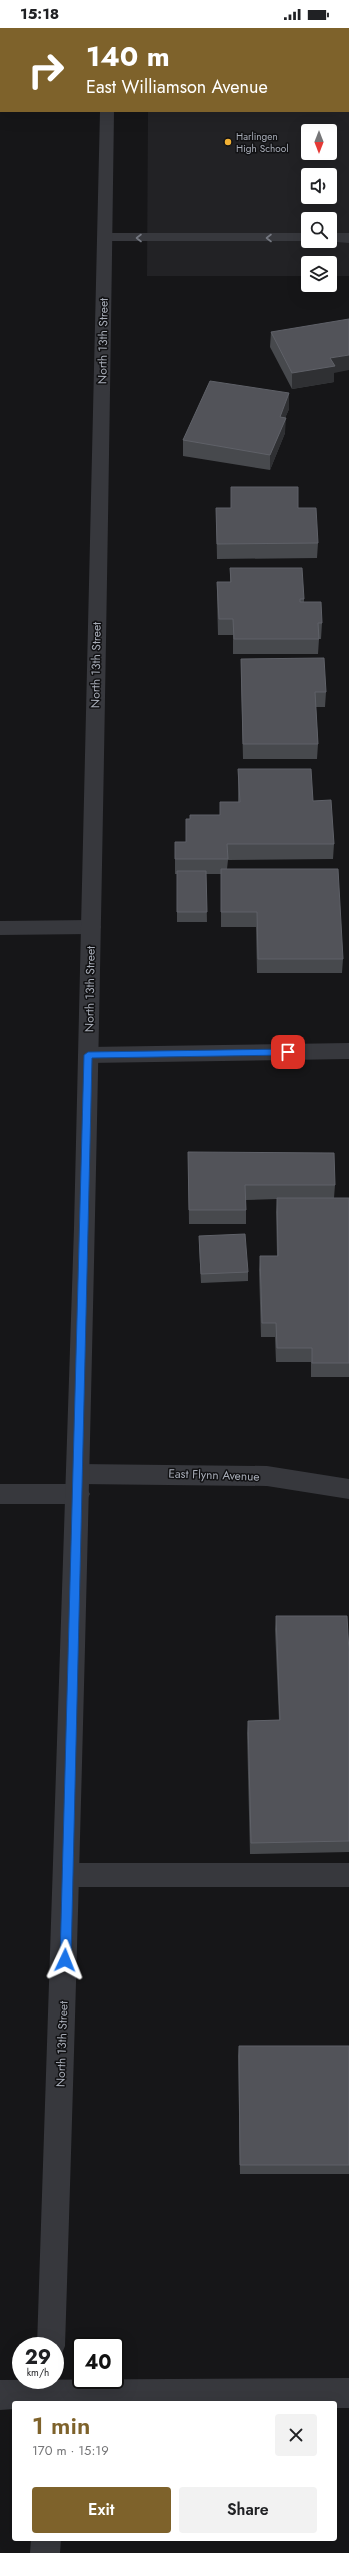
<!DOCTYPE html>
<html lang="en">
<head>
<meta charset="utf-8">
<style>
  body { margin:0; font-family:Jost,sans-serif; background:#f2f2f2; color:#202124; height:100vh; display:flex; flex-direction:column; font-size:15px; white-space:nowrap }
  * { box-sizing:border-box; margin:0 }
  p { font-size:13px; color:#757577 }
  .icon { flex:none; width:22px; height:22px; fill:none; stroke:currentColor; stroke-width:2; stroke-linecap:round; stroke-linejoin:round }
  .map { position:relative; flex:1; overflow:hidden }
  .details { position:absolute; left:12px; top:2373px; width:325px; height:140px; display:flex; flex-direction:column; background:#fff; border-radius:4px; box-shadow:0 4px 16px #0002 }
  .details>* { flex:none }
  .top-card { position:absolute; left:0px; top:0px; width:349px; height:84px; box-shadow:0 4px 16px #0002; background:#7e622b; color:#fff; overflow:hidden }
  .needle { width:26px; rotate:180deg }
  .buttons { position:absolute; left:301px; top:96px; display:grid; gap:8px }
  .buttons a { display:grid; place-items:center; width:36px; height:36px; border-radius:4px; background:#fff; box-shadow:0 4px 16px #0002; font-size:20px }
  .speed { position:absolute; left:12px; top:2309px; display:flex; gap:8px; font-size:20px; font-weight:700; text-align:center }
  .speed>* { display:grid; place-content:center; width:52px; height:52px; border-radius:50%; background:#fff; box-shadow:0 4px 16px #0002; line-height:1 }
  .speed small { font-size:10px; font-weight:400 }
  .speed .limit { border:2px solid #111; border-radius:6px; background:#fff; color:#111 }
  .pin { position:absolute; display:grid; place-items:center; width:34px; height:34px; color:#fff; margin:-17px; border-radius:8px; box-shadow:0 2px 6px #0006 }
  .me { position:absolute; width:44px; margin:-22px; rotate:2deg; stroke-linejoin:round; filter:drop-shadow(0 0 3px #0008) }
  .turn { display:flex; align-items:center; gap:14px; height:84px; padding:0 20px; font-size:18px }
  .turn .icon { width:52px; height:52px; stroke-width:2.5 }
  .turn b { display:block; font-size:28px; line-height:34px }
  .round { display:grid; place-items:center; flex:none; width:42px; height:42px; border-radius:4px; background:#f2f2f2 }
  .summary { display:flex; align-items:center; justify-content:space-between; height:68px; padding:0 20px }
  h1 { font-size:24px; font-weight:600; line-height:30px; color:#7e622b }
  .button { display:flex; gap:8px; margin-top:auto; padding:8px 20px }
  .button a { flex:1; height:46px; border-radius:4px; background:#7e622b; color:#fff; font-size:16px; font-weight:600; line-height:46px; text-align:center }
  .button a+a { background:#f2f2f2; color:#202124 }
  .status { display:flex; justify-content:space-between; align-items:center; height:28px; padding:0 20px; background:#fff; direction:ltr }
  .status svg { height:11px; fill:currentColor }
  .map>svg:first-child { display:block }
</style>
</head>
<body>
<div class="status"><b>15:18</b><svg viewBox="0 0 49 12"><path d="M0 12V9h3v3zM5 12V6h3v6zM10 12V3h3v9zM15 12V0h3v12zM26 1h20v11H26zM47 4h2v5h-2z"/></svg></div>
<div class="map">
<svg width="349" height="2525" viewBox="0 0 349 2525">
  <rect width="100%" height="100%" fill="#161618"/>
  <path fill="#222225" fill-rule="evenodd" d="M149 0H349V248H330V235H308V248H147L148 83H348V1ZM308 103H330V125H308ZM308 147H330V169H308ZM308 191H330V213H308Z"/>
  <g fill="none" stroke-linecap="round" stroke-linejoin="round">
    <path fill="#37383d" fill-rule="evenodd" d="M105 205H308V213H314H100L97 210 100 207Z
      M330 205H349V215L325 213H330Z
      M91 892 98 894 101 899 98 904 91 906 0 907V893Z
      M0 1456H78L86 1459 90 1466 86 1473 78 1476H0Z
      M68 1835H349V1859H68L59 1856 55 1847 59 1838Z"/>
    <path fill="#37383d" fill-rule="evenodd" d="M349 1015V1031L88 1035 81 1032 78 1027 81 1022 88 1019Z
      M79 1436 267 1438 349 1451V1471L267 1458 79 1456 71 1453 67 1446 71 1439Z"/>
    <path fill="#37383d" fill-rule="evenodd" d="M102 0H116V1H102Z
      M100 83H114C104 828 89 1573 65 2318L61 2328 55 2331V2318H37L74 1200Z
      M349 2350V2380H335V2375H14V2381L0 2382V2352Z
      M31 2511H61L60 2525H30Z"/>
  </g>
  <path fill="#47494d" d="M327 0H349V45H348V1H327Z
    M271 304 334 345V354L292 361 270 319Z
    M289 381 285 390V405L270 442 183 428V412Z
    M231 459 298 480 318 515 317 530 217 531 216 480H231Z
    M230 540 304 571V574L322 595 321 611H319L318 626H233V607H218L217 569V554H230Z
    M241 631 326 664 325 679H316L318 716 317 731H243L241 646Z
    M238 741 313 773 334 816 333 831 228 832 227 841 343 931 342 945H257L256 899H221V846H206L207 894H177V846H175V814H186L190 791 220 787V774H238Z
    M188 1124 335 1157 334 1170H349V1349H311V1334H276L275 1309H261L259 1242 260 1228H277L276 1184 277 1171 246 1172V1196H189Z
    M199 1208 248 1244V1253L201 1255 199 1218Z
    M276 1588 349 1624V1824L250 1826 247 1705 248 1693 279 1692 275 1601Z
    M239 2018H349V2146H240L238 2028Z"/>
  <path fill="#2f3033" d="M349 327V342L334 345V354L292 361V345L330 330Z
    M289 365V381L279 404 280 389Z
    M286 390 285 405 270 442V427Z"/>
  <path fill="#525359" stroke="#5f6168" d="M328 0H349V28H348V1H328Z
    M349 291V327L330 330 335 338 292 345 271 304Z
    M210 353 289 365 280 389 286 390 270 427 183 412Z
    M231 459H298V480H316L318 515 217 516 216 480H231Z
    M230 540H302L304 571H300V574H321L322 595H318L319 611H234L233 591H219L217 554H231Z
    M324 630 326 664H315L318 716H243L241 631Z
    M238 741H311L313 773 331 772 334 816H227L228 831H175V814H186V791H190V787H220V774H240Z
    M221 841H338L343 931H258L257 884H221Z
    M177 843H206L207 884H177Z
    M188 1124 334 1125 335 1157H245L246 1182H189Z
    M277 1170H349V1335H312V1320H277L276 1295H262L260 1228H278Z
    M245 1206 248 1244 201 1246 199 1208Z
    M276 1588H347L349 1624V1813L251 1815 248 1693 280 1692Z
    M239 2018H349V2137H240Z"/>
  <defs><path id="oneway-chevron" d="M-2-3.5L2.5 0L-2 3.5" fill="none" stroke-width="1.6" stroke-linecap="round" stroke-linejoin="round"/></defs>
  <g stroke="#757881">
    <use href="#oneway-chevron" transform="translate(139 210) rotate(180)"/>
    <use href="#oneway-chevron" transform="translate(269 210) rotate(180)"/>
  </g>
  <path fill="#1a73e8" stroke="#114b97" d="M288 1021 292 1024 288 1027 92 1030 71 1932 65 1938 60 1932 84 1027 88 1024Z"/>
  <circle fill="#f2b134" stroke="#111113" stroke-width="1.5" cx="228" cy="114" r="4"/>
  <g text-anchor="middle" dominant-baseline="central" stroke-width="3" stroke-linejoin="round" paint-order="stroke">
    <g font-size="10" fill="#a8adb8" stroke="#111113" text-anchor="start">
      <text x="236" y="108">Harlingen<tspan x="236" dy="12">High School</tspan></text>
    </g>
    <g font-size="12" fill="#a8adb8" stroke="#111113">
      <text transform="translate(103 313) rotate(-89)">North 13th Street</text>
      <text transform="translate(96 637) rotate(-89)">North 13th Street</text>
      <text transform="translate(90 961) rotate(-89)">North 13th Street</text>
      <text transform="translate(214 1447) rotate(2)">East Flynn Avenue</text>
      <text transform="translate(62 2016) rotate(-88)">North 13th Street</text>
    </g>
  </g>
</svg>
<div class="buttons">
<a><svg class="needle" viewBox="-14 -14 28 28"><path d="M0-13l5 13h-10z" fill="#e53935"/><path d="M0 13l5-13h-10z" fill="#757577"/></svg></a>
<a><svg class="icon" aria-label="sound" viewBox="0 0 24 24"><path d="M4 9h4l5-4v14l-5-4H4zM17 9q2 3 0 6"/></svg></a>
<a><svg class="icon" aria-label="search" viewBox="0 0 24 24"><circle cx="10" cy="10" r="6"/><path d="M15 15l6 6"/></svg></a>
<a><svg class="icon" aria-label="layers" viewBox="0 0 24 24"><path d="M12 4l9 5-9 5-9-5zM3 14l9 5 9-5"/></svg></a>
</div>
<div class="speed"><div>29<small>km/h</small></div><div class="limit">40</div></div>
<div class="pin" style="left:288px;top:1024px;background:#d93025"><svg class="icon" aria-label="arrive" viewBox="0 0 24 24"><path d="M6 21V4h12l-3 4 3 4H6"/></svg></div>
<svg class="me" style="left:65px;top:1932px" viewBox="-20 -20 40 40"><path d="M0-17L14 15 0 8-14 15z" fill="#1a73e8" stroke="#fff" stroke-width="4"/></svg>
<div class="top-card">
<div class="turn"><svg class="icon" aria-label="right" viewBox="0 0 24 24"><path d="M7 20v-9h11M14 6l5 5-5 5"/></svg><div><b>140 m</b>East Williamson Avenue</div></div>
</div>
<section class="details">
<div class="summary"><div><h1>1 min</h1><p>170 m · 15:19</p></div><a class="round"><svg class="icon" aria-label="close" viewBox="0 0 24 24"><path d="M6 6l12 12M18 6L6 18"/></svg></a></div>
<div class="button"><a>Exit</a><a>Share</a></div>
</section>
</div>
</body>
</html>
